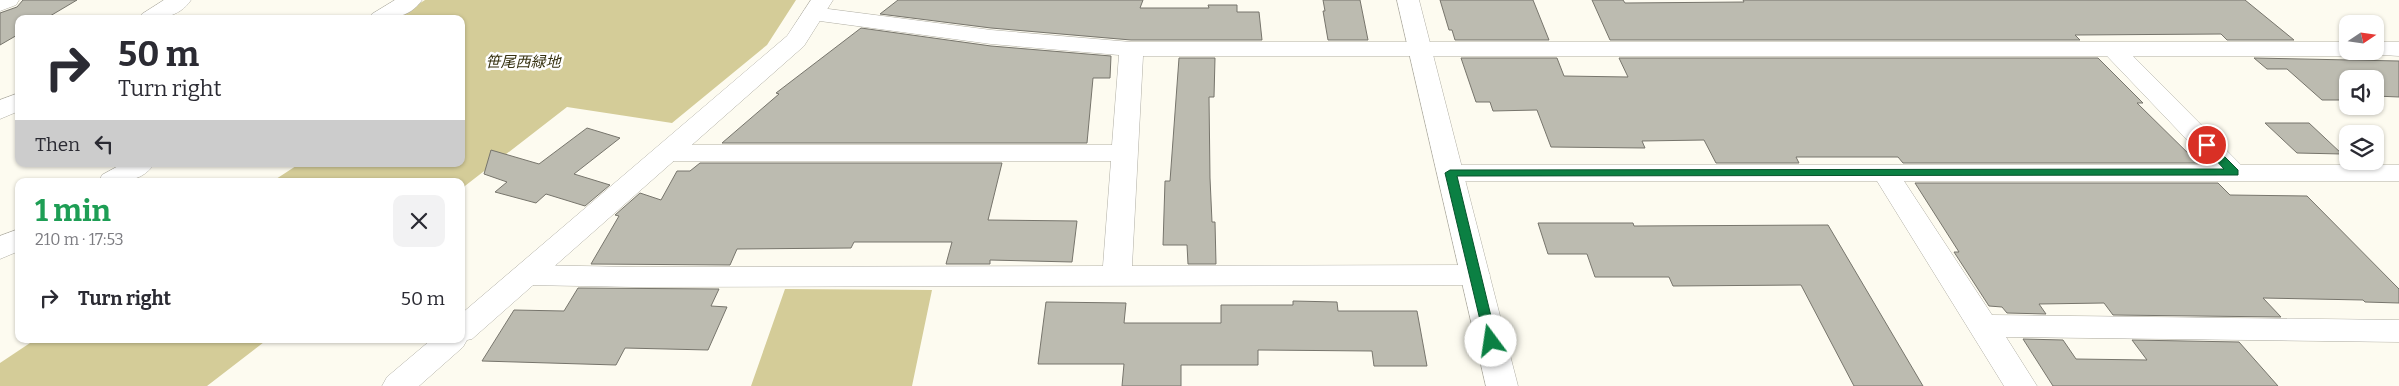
<!DOCTYPE html>
<html lang="en">
<head>
<meta charset="utf-8">
<style>
  body { margin:0; font-family:Bitter,"Noto Sans JP",serif; background:#f2f2f3; color:#2b2b33; height:100vh; display:flex; flex-direction:column; font-size:19px; white-space:nowrap }
  * { box-sizing:border-box; margin:0 }
  p { font-size:16px; color:#7c7c81 }
  .icon { flex:none; width:28px; height:28px; fill:none; stroke:currentColor; stroke-width:2; stroke-linecap:round; stroke-linejoin:round }
  .map { position:relative; flex:1; overflow:hidden }
  .details { position:absolute; left:15px; top:178px; width:450px; height:165px; display:flex; flex-direction:column; background:#fff; border-radius:10px; box-shadow:0 1px 4px #0004 }
  .details>* { flex:none }
  .guide { position:absolute; left:15px; top:15px; width:450px; height:152px; border-radius:10px; box-shadow:0 1px 4px #0004; background:#fff; color:#2b2b33; overflow:hidden }
  .needle { width:32px; rotate:77deg }
  .tools { position:absolute; left:2339px; top:15px; display:grid; gap:10px }
  .tools a { display:grid; place-items:center; width:45px; height:45px; border-radius:10px; background:#fff; box-shadow:0 1px 4px #0004; font-size:25px }
  .pin { position:absolute; display:grid; place-items:center; width:42px; height:42px; color:#fff; margin:-21px; border:2px solid #fff; border-radius:50%; box-shadow:0 1px 5px #0007 }
  .me { position:absolute; width:55px; margin:-28px; rotate:346deg; stroke-linejoin:round; filter:drop-shadow(0 0 4px #0008) }
  .turn { display:flex; align-items:center; gap:18px; height:105px; padding:0 20px; font-size:22px }
  .turn .icon { width:65px; height:65px; stroke-width:2.5 }
  .turn b { display:block; font-size:35px; line-height:42px }
  .then { display:flex; align-items:center; height:48px; padding:0 20px; background:#0003; gap:10px; font-size:19px }
  .round { display:grid; place-items:center; flex:none; width:52px; height:52px; border-radius:10px; background:#f2f2f3 }
  .summary { display:flex; align-items:center; justify-content:space-between; height:85px; padding:0 20px }
  h1 { font-size:30px; font-weight:700; line-height:38px; color:#1e9e55 }
  ul { padding:0; list-style:none }
  li { display:flex; align-items:center; gap:15px; height:70px; padding:0 20px }
  li div { flex:1 }
  li b { display:block; font-size:19px }
  li em { font-style:normal }
  .map>svg:first-child { display:block }
</style>
</head>
<body>
<div class="map">
<svg width="2399" height="386" viewBox="0 0 2399 386">
  <rect width="100%" height="100%" fill="#fdfbf0"/>
  <path fill="#d4cc98" d="M425 0H796L767 45 672 123 567 107 461 189V181H273L299 164H461V19H395Z
    M785 289 932 290 912 386H751Z
    M36 339H268L207 386H0V363Z"/>
  <path fill="#bcbbb0" stroke="#77756c" d="M23 0H77L45 19H19V34L0 45V13L17 7Z
    M898 0H1143L1140 8H1209L1208 5H1237V12H1259L1262 40H1131L991 28 880 14Z
    M1323 0H1360L1368 40H1328L1323 11H1325Z
    M1440 0H1533L1549 40H1455L1452 30H1449Z
    M1592 0H1623L1625 3 1744 2 1743 0H2245L2294 40H2227L2221 34 2075 35 2080 40H1610Z
    M861 28 991 46 1111 56 1110 78H1093L1087 143H722L779 94 776 93Z
    M1179 58H1215L1214 97H1209L1210 178 1212 222H1215L1216 264H1188L1187 245H1163L1165 181H1170Z
    M1461 58H1557L1564 76 1628 77 1619 58H2098L2143 103H2137L2198 163H1903L1898 157H1796L1799 163H1716L1704 140 1642 141 1645 148 1551 147 1537 110 1493 111 1490 102H1476Z
    M2254 58 2399 61V97L2375 96V79H2348V100H2322L2287 69H2267Z
    M2265 123H2309L2342 154 2297 153Z
    M587 128 620 138 574 174 610 185 585 206 546 194 536 203 495 192 507 182 484 174 491 150 539 164Z
    M700 163H1002L988 220 1077 221 1072 262 990 260V264H946L952 242H854L851 248 737 249 730 265 591 264 619 216 615 215 640 193 661 200 677 171H690Z
    M1915 183H2218L2230 195 2307 196 2399 289V303L2365 302 2363 300 2263 298 2281 317 2113 315 2104 303 2039 304 2046 314 2007 313 2002 307 1989 306 1954 252H1959Z
    M1538 223H1633L1634 226 1828 225 1923 386H1854L1801 285 1673 286 1669 277H1595L1587 254H1548Z
    M578 288 719 289 711 306 727 307 708 350 625 348 616 365 482 361 514 310 564 311Z
    M1293 301 1337 302 1338 311H1417L1427 366H1374L1372 351 1258 350V365H1181V386H1122L1124 364H1038L1046 302 1126 303 1124 323H1221V305H1293Z
    M2023 339 2063 340 2076 359 2147 360 2132 340 2239 342 2278 386H2053Z"/>
  <g fill="none" stroke-linecap="round" stroke-linejoin="round">
    <defs>
      <path id="minor" d="M0 0H19L16 5 0 11Z
        M164 0H191C179 18 159 19 139 19L142 14Z
        M395 0H422C409 19 389 19 369 19L372 14Z
        M813 7 991 30 1131 42H2348V51H2358L2356 54 2348 56H2133L2241 165H2399V181H1904L1992 315 2399 320V342L2006 337 2037 386H2004L1877 181H1450L1440 179 1437 173 1440 167 1450 165H2211L2107 56H1143L1132 266 1475 265 1485 268 1490 275 1485 282 1475 285 635 287 526 285 516 282 511 275 516 268 526 265 635 267 1103 266 1111 161H668L659 159 655 153 659 147 668 145H1112L1119 55 991 44 805 19 802 14 805 9Z
        M2375 42H2399V56L2367 54 2365 51H2375Z
        M19 93V111L0 119V100Z
        M122 164H154C141 184 119 181 99 181L102 175Z
        M19 229V251L0 259V236Z"/>
      <path id="tertiary" d="M811 0H833L804 46 472 339 467 340 463 347 419 386H382L387 377 432 339H461V314L787 36Z
        M1397 0H1419L1518 386H1486Z"/>
    </defs>
    <use href="#minor" stroke="#b0aea4" stroke-width="1"/>
    <use href="#tertiary" stroke="#b0aea4" stroke-width="1"/>
    <use href="#minor" fill="#fff" fill-rule="evenodd"/>
    <use href="#tertiary" fill="#fff" fill-rule="evenodd"/>
  </g>
  <path fill="#0b8043" stroke="#07532c" d="M2207 142 2211 143 2238 170V175L1457 176 1497 341 1491 346 1485 341 1445 173 1450 170 2224 169 2202 145Z"/>
  <g text-anchor="middle" dominant-baseline="central" stroke-width="5" stroke-linejoin="round" paint-order="stroke">
    <g font-size="15" font-style="italic" fill="#383312" stroke="#fff">
      <text x="523" y="62">笹尾西緑地</text>
    </g>
  </g>
</svg>
<div class="tools">
<a><svg class="needle" viewBox="-14 -14 28 28"><path d="M0-13l5 13h-10z" fill="#e53935"/><path d="M0 13l5-13h-10z" fill="#7c7c81"/></svg></a>
<a><svg class="icon" aria-label="sound" viewBox="0 0 24 24"><path d="M4 9h4l5-4v14l-5-4H4zM17 9q2 3 0 6"/></svg></a>
<a><svg class="icon" aria-label="layers" viewBox="0 0 24 24"><path d="M12 4l9 5-9 5-9-5zM3 14l9 5 9-5"/></svg></a>
</div>
<div class="pin" style="left:2207px;top:145px;background:#d93025"><svg class="icon" aria-label="arrive" viewBox="0 0 24 24"><path d="M6 21V4h12l-3 4 3 4H6"/></svg></div>
<svg class="me" style="left:1491px;top:341px" viewBox="-20 -20 40 40"><circle r="19" fill="#fff"/><path d="M0-13L10 11 0 6-10 11z" fill="#0b8043"/></svg>
<div class="guide">
<div class="turn"><svg class="icon" aria-label="right" viewBox="0 0 24 24"><path d="M7 20v-9h11M14 6l5 5-5 5"/></svg><div><b>50 m</b>Turn right</div></div>
<div class="then">Then<svg class="icon" aria-label="left" viewBox="0 0 24 24"><path d="M17 20v-9H6M10 6l-5 5 5 5"/></svg></div>
</div>
<section class="details">
<div class="summary"><div><h1>1 min</h1><p>210 m · 17:53</p></div><a class="round"><svg class="icon" aria-label="close" viewBox="0 0 24 24"><path d="M6 6l12 12M18 6L6 18"/></svg></a></div>
<ul>
<li><svg class="icon" aria-label="right" viewBox="0 0 24 24"><path d="M7 20v-9h11M14 6l5 5-5 5"/></svg><div><b>Turn right</b></div><em>50 m</em></li>
</ul>
</section>
</div>
</body>
</html>
